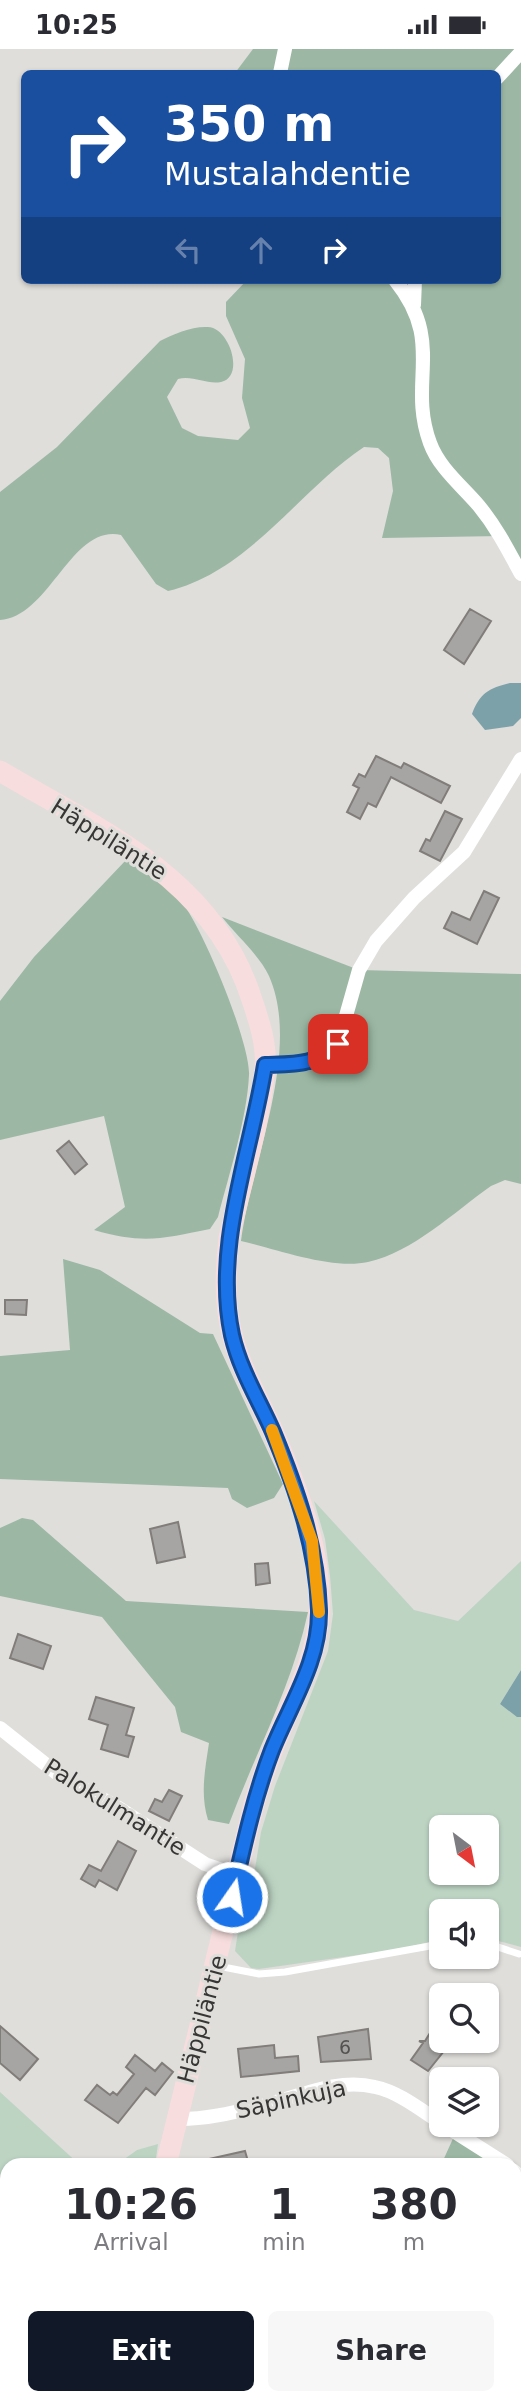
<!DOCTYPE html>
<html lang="en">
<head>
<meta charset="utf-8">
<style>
  body { margin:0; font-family:"DejaVu Sans",sans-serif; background:#f7f7f7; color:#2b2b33; height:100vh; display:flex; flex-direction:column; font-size:26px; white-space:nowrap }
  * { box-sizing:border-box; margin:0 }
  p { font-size:23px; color:#7c7c81 }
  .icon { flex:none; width:38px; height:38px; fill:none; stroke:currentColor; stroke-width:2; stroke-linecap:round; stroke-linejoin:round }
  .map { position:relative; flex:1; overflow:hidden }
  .drawer { position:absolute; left:0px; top:2109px; width:522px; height:247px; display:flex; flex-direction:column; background:#fff; border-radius:21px 21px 0 0; box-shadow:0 2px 5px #0004 }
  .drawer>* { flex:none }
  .banner { position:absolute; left:21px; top:21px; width:480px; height:214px; border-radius:10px; box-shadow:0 2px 5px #0004; background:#1a4fa0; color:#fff; overflow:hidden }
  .needle { width:46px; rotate:148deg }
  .controls { position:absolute; left:429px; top:1766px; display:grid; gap:14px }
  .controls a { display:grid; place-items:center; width:70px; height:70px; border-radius:10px; background:#fff; box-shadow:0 2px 5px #0004; font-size:35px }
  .pin { position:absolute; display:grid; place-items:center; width:60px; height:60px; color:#fff; margin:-30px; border-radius:14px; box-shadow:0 4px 10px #0006 }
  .me { position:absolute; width:77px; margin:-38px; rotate:13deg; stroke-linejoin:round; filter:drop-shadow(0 0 5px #0008) }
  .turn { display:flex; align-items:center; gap:24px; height:147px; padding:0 28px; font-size:32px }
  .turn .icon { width:91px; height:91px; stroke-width:2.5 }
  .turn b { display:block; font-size:49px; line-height:60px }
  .lanes { display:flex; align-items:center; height:66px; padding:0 28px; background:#0003; justify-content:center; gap:35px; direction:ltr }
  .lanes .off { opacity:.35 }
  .eta { display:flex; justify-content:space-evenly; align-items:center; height:119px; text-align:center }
  .eta b { font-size:42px; font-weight:700; line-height:49px }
  .action { display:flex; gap:14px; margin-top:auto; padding:14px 28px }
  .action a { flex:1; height:80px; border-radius:10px; background:#111827; color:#fff; font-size:28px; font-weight:700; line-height:80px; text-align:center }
  .action a+a { background:#f7f7f7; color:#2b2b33 }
  .status { display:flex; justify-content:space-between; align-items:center; height:49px; padding:0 35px; background:#fff; direction:ltr }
  .status svg { height:19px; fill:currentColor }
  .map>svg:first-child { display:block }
</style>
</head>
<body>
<div class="status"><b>10:25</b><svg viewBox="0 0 49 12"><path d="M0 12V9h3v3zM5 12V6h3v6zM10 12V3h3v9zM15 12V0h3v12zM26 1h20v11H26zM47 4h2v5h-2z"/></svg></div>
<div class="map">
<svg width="521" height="2354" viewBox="0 0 521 2354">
  <rect width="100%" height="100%" fill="#dfdedb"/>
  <path fill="#bdd4c3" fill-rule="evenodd" d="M314 1452 414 1561 458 1572 521 1512V1621L500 1655 521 1668V1898L487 1889 486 1862H441V1890L400 1900 259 1920 251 1919 235 1902 240 1870 251 1844 261 1783 275 1737 328 1602 333 1565 330 1527 325 1490ZM441 1778H486V1824H441Z
    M0 2043 80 2116H7V2348L115 2349 114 2354H0Z
    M158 2095 155 2116H116L137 2101Z"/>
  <path fill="#9cb8a4" d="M253 0H521V525L501 487 382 489 393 442 389 409 378 399 364 398C298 442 250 522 168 542L156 535 121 486C71 475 50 568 0 571V443L57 398 160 292C174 285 192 277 208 278 230 279 245 328 221 333 207 336 193 326 178 330L167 348 182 379 198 387 238 391 250 379 242 349 245 310 226 267V253L247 231H497V24H235Z
    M126 811C146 822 163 832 178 848 200 871 251 995 249 1026 247 1069 229 1126 218 1168L210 1180C161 1190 143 1195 94 1181L125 1158 104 1067 0 1091V952L34 908Z
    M222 868 359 921 521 925V1135L505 1131 491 1137C454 1163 413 1203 368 1213 332 1221 277 1200 241 1192 251 1114 302 1002 269 927 260 907 236 886 222 868Z
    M63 1210 100 1221 200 1284 213 1285 283 1435 274 1449 247 1459 232 1450 228 1439 0 1430V1307L70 1301Z
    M22 1469 33 1471 126 1552 308 1563C292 1637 255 1705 229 1775L208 1771C200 1745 205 1721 209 1694L181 1683 175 1658 102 1568 0 1547V1479Z
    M456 2083 507 2116H441Z
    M137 2348 435 2349 430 2354H135Z"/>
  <path fill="#7da1a8" d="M510 634H521V669L513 677 485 681 472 665C480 644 489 639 510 634Z
    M521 1621V1668H517L500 1655Z"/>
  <path fill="#a7a5a3" stroke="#807d7b" stroke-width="2" d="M470 560 491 572 464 615 444 601Z
    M376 707 401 719 404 714 450 737 441 754 391 728 376 758 368 754 360 770 347 763 359 739 353 736 359 725 365 728Z
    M445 762 462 770 440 812 420 802 426 790 430 792Z
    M484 842 499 849 477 895 444 879 452 863 470 871Z
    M69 1092 87 1115 75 1125 57 1102Z
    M5 1251H27L26 1266 5 1265Z
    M178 1473 185 1508 157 1514 150 1480Z
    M268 1514 270 1534 256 1536 255 1515Z
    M18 1585 51 1597 43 1620 10 1609Z
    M96 1648 134 1659 126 1686 134 1688 128 1708 101 1700 108 1676 89 1670Z
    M169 1741 182 1747 169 1772 149 1762 155 1750 162 1753Z
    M118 1792 136 1802 117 1841 99 1831 95 1838 81 1830 89 1816 101 1822Z
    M0 1977 38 2010 20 2031 0 2014Z
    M368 1980 371 2010 321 2013 318 1988Z
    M430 1984 440 1992H452L428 2022 411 2011 423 1994 419 1992H425Z
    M274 1996 275 2009 298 2007 299 2022 241 2028 238 2000Z
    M135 2006 155 2022 162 2014 173 2023 155 2046 146 2039 118 2074 85 2051 97 2036 110 2046 113 2043 117 2046 134 2025 126 2018Z
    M245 2102 249 2116H210L209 2110Z"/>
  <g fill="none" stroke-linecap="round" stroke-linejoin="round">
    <path stroke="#fff" stroke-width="7" d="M486 1894 519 1905
      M218 1917 259 1925 285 1923 441 1895"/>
    <path stroke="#fff" stroke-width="14" d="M280 24 285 0
      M497 29 521 3
      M395 231C446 294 407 331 430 394 439 419 462 437 479 457 497 479 508 501 521 525
      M414 256 415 231
      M265 1016 307 1015 326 1007 338 995 359 921 376 892 414 849 464 803 521 710
      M0 1679 59 1726 117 1758 205 1815 237 1826
      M175 2070C205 2071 236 2063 265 2056 301 2047 337 2029 375 2038 399 2043 421 2061 441 2074
      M444 2076 507 2116
      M514 2122 521 2130
      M141 2348 158 2354"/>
    <path stroke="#f7dddd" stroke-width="21" d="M0 722C101 782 214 829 252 951 259 972 267 995 265 1018 260 1076 241 1133 229 1189 225 1222 224 1257 233 1289 242 1322 259 1351 273 1382 297 1438 323 1503 319 1566 317 1602 302 1633 287 1666 274 1695 263 1725 254 1755L166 2116
      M123 2354 124 2348"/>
  </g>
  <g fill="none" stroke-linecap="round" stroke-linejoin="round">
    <defs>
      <path id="route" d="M232 1848C243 1799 254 1748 272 1701 290 1656 320 1612 319 1561 317 1499 297 1441 273 1383 259 1351 240 1321 232 1286 213 1197 251 1104 265 1016 295 1015 315 1017 338 995"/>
    </defs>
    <use href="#route" stroke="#114b97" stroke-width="18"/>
    <use href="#route" stroke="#1a73e8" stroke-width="12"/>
    <path stroke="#f59e0b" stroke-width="12" d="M272 1381 312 1492 319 1563"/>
  </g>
  <g text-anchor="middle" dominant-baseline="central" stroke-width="6" stroke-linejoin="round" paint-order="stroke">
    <g font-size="19" fill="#535250">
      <text x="345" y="1998">6</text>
    </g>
    <g font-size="23" fill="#373635" stroke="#dfdedb">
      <text transform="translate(109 790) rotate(32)">Häppiläntie</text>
      <text transform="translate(115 1758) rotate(32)">Palokulmantie</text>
      <text transform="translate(202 1970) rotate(-75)">Häppiläntie</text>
      <text transform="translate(291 2050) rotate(-12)">Säpinkuja</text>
    </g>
  </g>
</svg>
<div class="controls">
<a><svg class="needle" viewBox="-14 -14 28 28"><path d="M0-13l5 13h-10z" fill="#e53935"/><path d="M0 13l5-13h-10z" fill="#7c7c81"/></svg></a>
<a><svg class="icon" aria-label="sound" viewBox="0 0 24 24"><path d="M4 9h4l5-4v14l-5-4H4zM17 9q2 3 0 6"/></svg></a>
<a><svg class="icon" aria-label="search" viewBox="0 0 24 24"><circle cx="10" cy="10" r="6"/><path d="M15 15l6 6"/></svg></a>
<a><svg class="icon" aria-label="layers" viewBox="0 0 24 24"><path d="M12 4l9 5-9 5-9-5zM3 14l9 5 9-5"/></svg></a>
</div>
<div class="pin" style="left:338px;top:995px;background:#d93025"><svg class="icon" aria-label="arrive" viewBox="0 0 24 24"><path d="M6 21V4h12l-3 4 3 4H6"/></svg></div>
<svg class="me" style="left:232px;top:1848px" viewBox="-20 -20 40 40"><circle r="17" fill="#1a73e8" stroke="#fff" stroke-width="3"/><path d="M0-11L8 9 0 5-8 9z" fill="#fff"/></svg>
<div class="banner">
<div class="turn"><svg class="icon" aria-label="right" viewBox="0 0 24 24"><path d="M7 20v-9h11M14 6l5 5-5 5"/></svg><div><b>350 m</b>Mustalahdentie</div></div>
<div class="lanes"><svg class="icon off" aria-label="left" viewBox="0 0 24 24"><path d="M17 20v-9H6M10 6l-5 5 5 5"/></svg><svg class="icon off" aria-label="ahead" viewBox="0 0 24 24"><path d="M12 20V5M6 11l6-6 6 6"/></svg><svg class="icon" aria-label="right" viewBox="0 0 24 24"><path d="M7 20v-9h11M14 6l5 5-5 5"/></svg></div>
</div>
<section class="drawer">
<div class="eta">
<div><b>10:26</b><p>Arrival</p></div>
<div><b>1</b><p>min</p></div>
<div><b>380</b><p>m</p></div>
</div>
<div class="action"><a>Exit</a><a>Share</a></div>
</section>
</div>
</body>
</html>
